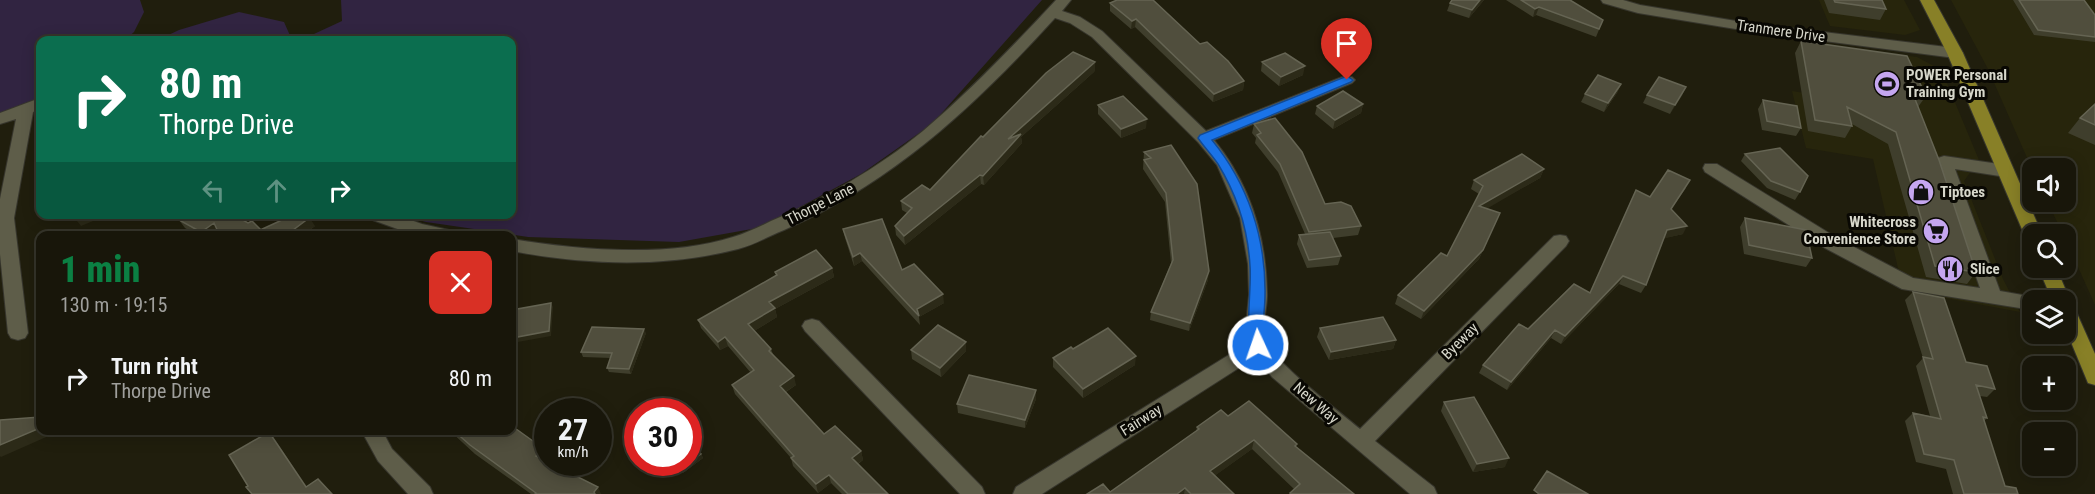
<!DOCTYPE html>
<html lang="en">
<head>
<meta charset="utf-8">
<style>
  body { margin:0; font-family:"Roboto Condensed",sans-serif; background:#252318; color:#f1f3f6; height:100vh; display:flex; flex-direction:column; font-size:22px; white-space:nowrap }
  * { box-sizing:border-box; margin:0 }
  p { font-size:20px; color:#9f9f9c }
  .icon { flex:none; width:33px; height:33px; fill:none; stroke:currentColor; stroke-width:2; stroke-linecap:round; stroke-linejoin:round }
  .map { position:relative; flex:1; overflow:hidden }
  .side { position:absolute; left:36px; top:231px; width:480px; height:204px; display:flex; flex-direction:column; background:#18160a; border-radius:12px; box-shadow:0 3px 15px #0003,0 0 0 2px #36352b }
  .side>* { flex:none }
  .hud { position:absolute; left:36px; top:36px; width:480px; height:183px; border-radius:12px; box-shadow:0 3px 15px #0003,0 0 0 2px #36352b; background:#0b6e4f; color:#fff; overflow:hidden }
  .fabs { position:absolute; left:2022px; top:158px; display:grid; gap:12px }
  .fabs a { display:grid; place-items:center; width:54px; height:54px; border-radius:12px; background:#18160a; box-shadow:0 3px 15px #0003,0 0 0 2px #36352b; font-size:30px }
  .speed { position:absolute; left:534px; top:398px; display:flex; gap:12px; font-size:30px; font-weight:700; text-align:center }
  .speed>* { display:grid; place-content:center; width:78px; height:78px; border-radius:50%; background:#18160a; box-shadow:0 3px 15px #0003,0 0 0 2px #36352b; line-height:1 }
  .speed small { font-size:15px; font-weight:400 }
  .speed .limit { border:9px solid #d22; background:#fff; color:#111 }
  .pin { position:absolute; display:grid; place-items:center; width:51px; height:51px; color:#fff; margin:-62px -26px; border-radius:50% 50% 50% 0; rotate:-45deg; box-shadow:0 0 6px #0007 }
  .pin .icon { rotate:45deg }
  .me { position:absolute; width:66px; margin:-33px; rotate:357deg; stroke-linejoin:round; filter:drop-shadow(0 0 4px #0008) }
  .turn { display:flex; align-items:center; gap:21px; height:126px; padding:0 24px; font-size:27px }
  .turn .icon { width:78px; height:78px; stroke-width:2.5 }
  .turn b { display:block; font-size:42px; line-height:51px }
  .lanes { display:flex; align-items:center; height:57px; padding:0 24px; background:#0003; justify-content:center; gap:30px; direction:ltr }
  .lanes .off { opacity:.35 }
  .round { display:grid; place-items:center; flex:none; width:63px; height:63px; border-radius:12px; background:#252318 }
  .summary { display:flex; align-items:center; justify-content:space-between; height:102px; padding:0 24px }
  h1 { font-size:36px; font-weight:800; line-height:45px; color:#0b8043 }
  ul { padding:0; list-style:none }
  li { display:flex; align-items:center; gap:18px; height:90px; padding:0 24px }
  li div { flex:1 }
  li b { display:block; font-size:22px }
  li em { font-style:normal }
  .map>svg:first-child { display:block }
</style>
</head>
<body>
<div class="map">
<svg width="2095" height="494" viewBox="0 0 2095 494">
  <rect width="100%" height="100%" fill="#201e0d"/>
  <path fill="#27250c" d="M1819 0H1904L1920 30 1905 35 1830 26Z
    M1951 0H2095V305L2066 240V234H2063L2047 201H2066V168L2032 169 1988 69Z
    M1838 47 1917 57 1934 66 1944 76 1979 160 1964 181 2003 279 2020 312 1903 290 1873 159 1806 148 1792 91 1860 102Z"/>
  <path fill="#312441" d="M0 0H140L144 12 134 32 125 40H40V99L0 114Z
    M341 0H1042L932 124 861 174 763 227 679 242 528 237 426 222 399 215 512 214V40H301L342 21Z
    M239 12 284 22 292 40H158L179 30Z"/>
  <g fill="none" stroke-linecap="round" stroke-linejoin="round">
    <defs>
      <path id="minor" d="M1056 0H1071L1062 11 1080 17 1102 31 1206 131 1342 77H1352L1355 80 1352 83 1214 140C1250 184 1266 236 1267 292 1268 307 1260 328 1267 342 1277 365 1339 411 1360 429L1554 236 1560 235 1566 236 1569 241 1566 246 1375 441 1434 487 1437 494H1410L1272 377 1256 357 1042 494H1013L1016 487 1248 343 1245 334 1249 295 1248 264 1240 218 1217 165 1198 142 1092 37 1070 23 1055 18C976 105 893 183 784 230 769 236 754 245 738 249 665 268 585 265 512 251V239C578 250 668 258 733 237 746 233 759 227 771 221 824 199 878 168 923 131 970 91 1014 45 1056 0Z
        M1601 0H1623L1640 5 1748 23 1955 48 1963 53 1955 58 1748 31 1638 13 1603 3Z
        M40 98V109L33 112 14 218 28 333 25 338 18 340 11 338 8 333 0 254V199L16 119 0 124V113Z
        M1944 156 2006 165 2012 167 2014 171 2012 175 2006 177 1955 169 2000 291 2039 298 2040 300H2032V310L1902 289 1825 248 1705 172 1703 168 1705 164H1717L1837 238 1913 278 1980 288 1936 162 1938 158Z
        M365 214H394L422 224 458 232 461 236H417L367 218Z
        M812 319 819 321 982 487 985 494H960L805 331 802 326 805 321Z
        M361 430H382L392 449 430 487 433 494H408L378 461Z"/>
      <path id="major" d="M1920 0H1934L1963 53 2042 234H2032V240L2027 238 2024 234 1947 53Z
        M2038 267H2056L2070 300 2069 303 2075 309 2095 354V385L2088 383 2066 330V300H2052Z"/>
    </defs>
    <use href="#minor" stroke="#37362d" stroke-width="2"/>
    <use href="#major" stroke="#37362d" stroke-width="2"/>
    <use href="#minor" fill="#5e5d49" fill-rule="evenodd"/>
    <use href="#major" fill="#888027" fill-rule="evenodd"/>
  </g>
  <path fill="#3f3e2c" d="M1452 0H1484L1469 18 1447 11 1450 3Z
    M1506 0H1570L1603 20 1596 37 1536 15 1533 17Z
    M1824 0H1882L1886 9 1880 20 1829 13Z
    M2013 0H2084L2095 15V42L2034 35Z
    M1110 3 1200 44 1244 81 1243 90 1213 102 1135 27 1131 29 1110 11Z
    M1801 41 1926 96 1918 107 1976 272 1967 284 1926 277 1888 144 1852 124V126L1845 138 1808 131 1795 53Z
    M1262 62 1303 75 1279 86 1261 71Z
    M1095 71 1021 137 1022 143 984 185 981 184 905 245 896 235 895 226 907 213 902 210 901 201 930 190 983 137Z
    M1621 84 1617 93 1604 112 1581 102 1585 94Z
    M1686 87 1670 114 1643 103 1647 95Z
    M1763 100 1801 128 1796 136 1762 130 1758 109Z
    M1363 104 1361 113 1333 129 1315 114 1317 106Z
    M2095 104V145L2068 133 2080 118Z
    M1098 105 1146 128 1121 138 1098 114Z
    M1254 124 1325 204 1361 226 1358 235 1333 238 1341 256 1338 265 1307 268 1297 244 1299 235 1305 234 1278 172 1255 143 1256 138 1252 133Z
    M1171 145 1208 280 1189 331 1150 320 1151 312 1171 263 1165 202 1143 169 1144 152Z
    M1745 154 1800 192 1795 200 1767 188 1741 161Z
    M1544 169 1540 178 1486 208 1500 213 1479 259 1421 319 1395 304 1398 295 1447 256 1479 194 1471 189 1474 180Z
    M1686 188 1671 209 1683 234 1664 238 1646 285 1641 293 1619 284 1561 344 1551 338 1507 390 1479 373 1483 365 1528 329 1590 293 1632 198 1650 197Z
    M1745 218 1812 258 1806 267 1744 254 1740 227Z
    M179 220 260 230 315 226 302 236H220L218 232 214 236H198L185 228Z
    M843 229 902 270 944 303 919 317 920 325 862 261 854 266 845 238Z
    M832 268 834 277 775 309 777 317 754 331 771 349 773 354 796 385 786 392 824 434 861 451 863 460 858 464 888 494H842L831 483 818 493 793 466 791 458 735 394 732 385 751 373 728 346 720 350 701 328 698 320 776 276 775 272Z
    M1913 292 1966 362 1995 389 1987 397 1980 396 1987 418 1984 421 2005 486 2018 494H1953L1946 469 1916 462 1905 421 1913 413 1930 416 1916 366 1923 358 1905 300Z
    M1320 328 1396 340 1393 349 1329 360 1317 337Z
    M646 333 631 374 609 372 607 368 611 358 583 357 581 352Z
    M1073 349 1135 365 1083 398 1053 367V358Z
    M911 350 966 351 941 377 912 359Z
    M1036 390V399L1025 428 958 413 957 404Z
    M1444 402 1505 467 1473 472 1441 411Z
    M1228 416 1296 447 1354 494H1289L1294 489 1252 449 1214 476 1234 494H1087L1110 492 1196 431 1197 427Z
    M449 430H512L544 449 548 455V458L545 460 601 494H531L475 454Z
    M701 454 703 458 683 473 672 462H688Z"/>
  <path fill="#2c2a18" d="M1480 0H1484L1469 18 1472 10Z
    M1539 7 1536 15 1533 17 1535 9Z
    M1136 19 1135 27 1131 29 1132 21Z
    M1095 62V71L1021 137 1022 143 984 185 983 176 1008 139Z
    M1305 66 1303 75 1279 86 1281 77Z
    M1244 81 1243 90 1213 102 1214 94Z
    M1621 84 1617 93 1604 112 1608 103Z
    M1686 87 1682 96 1670 114 1675 105Z
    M1363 104 1361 113 1333 129 1335 120Z
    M1147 119 1146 128 1121 138V129Z
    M1544 169 1540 178 1476 215 1479 206Z
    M980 175 981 184 905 245 904 236Z
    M1500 213 1479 259 1421 319 1424 311Z
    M80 214H110L81 226 74 217Z
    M307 214 315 226 302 236H285Z
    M214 223 220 232 214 236H203L201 232Z
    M1687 226 1683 234 1662 239 1667 230Z
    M860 253 862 261 854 266 853 257Z
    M832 268 834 277 775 309 777 317 751 333 748 324 769 302Z
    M1209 271 1208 280 1189 331 1190 323Z
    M1623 276 1619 284 1561 344 1565 336Z
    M943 294 944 303 919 317 917 309Z
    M551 303 553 307 551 336 512 343V338Z
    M644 329 646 333 631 374 629 369Z
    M1555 330 1551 338 1507 390 1511 382Z
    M725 337 728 346 720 350 718 342Z
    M1396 340 1393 349 1329 360 1331 352Z
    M966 342V351L941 377 940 368Z
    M1136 356 1135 365 1083 398V389Z
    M794 376 796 385 782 394 780 386Z
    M1036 390V399L1025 428V420Z
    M40 428V430H62L1 457 0 456V445Z
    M269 432 276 441 312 494 306 487Z
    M1254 440 1252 449 1209 480 1210 471Z
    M544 449 548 455V458L541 464 536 456Z
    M861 451 863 460 854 466 852 458Z
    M701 454 703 458 683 473 681 468Z
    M1509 458 1505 467 1473 472 1477 464Z
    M829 475 831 483 818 493 816 484Z
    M598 487 601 494H595L594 492Z
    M1185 488 1184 494H1177Z"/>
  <path fill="#504e3d" stroke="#656453" stroke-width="1.5" d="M1117 0H1153L1200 44 1207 42 1228 61 1244 81 1214 94 1136 19 1132 21 1110 3Z
    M1452 0H1480L1472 10 1450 3Z
    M1521 0H1570L1603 20 1599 29 1539 7 1535 9Z
    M1834 0H1882L1886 9 1835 2Z
    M2019 0H2084L2095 15V37L2038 30Z
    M1801 41 1907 56 1926 96 1913 94 1939 160 1976 272 1935 266 1896 132 1847 107 1852 126 1815 120Z
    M1073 52 1095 62 1008 139 1021 134 983 176 980 175 904 236 895 226 912 208 901 201 922 185 930 190 981 136 983 137 1046 73Z
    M1285 53 1305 66 1281 77 1262 62Z
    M1598 75 1621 84 1608 103 1585 94Z
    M1659 77 1686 87 1675 105 1647 95Z
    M1343 91 1363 104 1335 120 1317 106Z
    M1123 96 1147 119 1121 129 1098 105Z
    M1763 100 1797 106 1801 128 1767 121Z
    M2095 104V125L2080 118Z
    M1275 118 1302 152 1325 204 1341 202 1351 206 1361 226 1309 232 1280 164 1257 135 1261 133 1254 124Z
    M1171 145 1197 184 1209 271 1190 323 1151 312 1173 260 1166 193 1144 160 1151 158 1144 152Z
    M1780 148 1808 176 1800 192 1771 181 1745 154Z
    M1522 154 1544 169 1479 206 1500 213 1483 250 1424 311 1398 295 1441 253 1447 256 1483 186 1474 180Z
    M1668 170 1690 180 1671 209 1687 226 1667 230 1646 285 1623 276 1565 336 1555 330 1511 382 1483 365 1519 324 1528 329 1574 284 1590 293 1636 190 1650 197Z
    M187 214H232L248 223 252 221 260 229 258 231 295 214H307L309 218 285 236H220L214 223 201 232 179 220Z
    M1745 218 1806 230 1812 258 1749 245Z
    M882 219 902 270 914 264 943 294 917 309 919 316 860 253 853 257 843 229Z
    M76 232 77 236H67Z
    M1330 232 1341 256 1309 260 1299 235Z
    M816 250 832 268 769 302 775 308 748 324 771 349 769 351 794 376 780 386 824 434 835 426 861 451 852 458 888 494H848L829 475 816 484 791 458 794 456 732 385 754 370 725 337 718 342 698 320 777 275 775 272Z
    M1913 292 1944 298 1966 362 1987 366 1995 389 1976 385 1987 418 1983 417 2005 486 2016 488 2018 494H1964L1954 460 1924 454 1913 413 1941 419 1923 357 1933 359Z
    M551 303 549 331 512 338V310Z
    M1383 317 1396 340 1331 352 1320 328Z
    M938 325 966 342 940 368 911 350Z
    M592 327 644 329 629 369 607 368 612 353 581 352Z
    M1108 328 1136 356 1083 389 1053 358 1071 347 1073 349Z
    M969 375 1036 390 1025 420 957 404Z
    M1474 397 1509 458 1477 464 1444 402Z
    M1249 401 1297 444 1295 446 1354 494H1291L1290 493 1300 484 1254 440 1210 471 1234 494H1191L1185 488 1177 494H1087L1103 484 1110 492 1199 429 1197 427 1221 410 1228 416Z
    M40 417V428L0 445V420Z
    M512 426 544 449 536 456 598 487 594 492 595 494H535L536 493 470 445 453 430H512Z
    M269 432 306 487 318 479 332 494H252L246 487 248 486 229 455Z
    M688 441 701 454 681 468 675 462H688Z
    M1547 471 1588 494H1539L1534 490Z"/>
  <path fill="#1a73e8" stroke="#114b97" stroke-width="1.5" d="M1347 76 1353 80 1351 82 1212 140C1248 184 1266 238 1265 295 1265 312 1261 328 1265 345L1263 350H1253C1244 332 1252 288 1250 266 1248 231 1237 195 1218 164 1212 155 1204 147 1198 138L1200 135Z"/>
  <defs>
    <symbol id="stadium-disc" viewBox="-11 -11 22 22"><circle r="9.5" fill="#c5a6f0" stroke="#090803"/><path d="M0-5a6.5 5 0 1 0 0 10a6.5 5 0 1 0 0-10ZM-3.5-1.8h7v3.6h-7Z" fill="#111"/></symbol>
    <symbol id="shop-disc" viewBox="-11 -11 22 22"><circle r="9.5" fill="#c5a6f0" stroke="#090803"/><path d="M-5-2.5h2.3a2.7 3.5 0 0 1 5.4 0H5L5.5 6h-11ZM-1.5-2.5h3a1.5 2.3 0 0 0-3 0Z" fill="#111"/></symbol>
    <symbol id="supermarket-disc" viewBox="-11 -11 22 22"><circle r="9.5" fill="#c5a6f0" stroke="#090803"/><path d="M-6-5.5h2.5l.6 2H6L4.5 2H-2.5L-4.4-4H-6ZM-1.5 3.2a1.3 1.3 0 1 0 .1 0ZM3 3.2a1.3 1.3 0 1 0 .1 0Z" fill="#111"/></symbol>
    <symbol id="restaurant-disc" viewBox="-11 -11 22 22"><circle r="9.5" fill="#c5a6f0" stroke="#090803"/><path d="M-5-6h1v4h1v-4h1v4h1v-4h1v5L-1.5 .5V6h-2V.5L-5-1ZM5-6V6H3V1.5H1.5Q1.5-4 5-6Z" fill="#111"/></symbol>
  </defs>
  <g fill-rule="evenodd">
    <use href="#stadium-disc" x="1872" y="69" width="30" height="30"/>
    <use href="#shop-disc" x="1906" y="177" width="30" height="30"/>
    <use href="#supermarket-disc" x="1921" y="216" width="30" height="30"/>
    <use href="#restaurant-disc" x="1935" y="254" width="30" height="30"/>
  </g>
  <g text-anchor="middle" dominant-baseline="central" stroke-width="6" stroke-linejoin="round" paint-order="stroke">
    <g font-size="15" fill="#d7d7cb" stroke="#090803">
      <text transform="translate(1781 31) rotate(8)">Tranmere Drive</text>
      <text transform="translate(820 204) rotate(-27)">Thorpe Lane</text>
      <text transform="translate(1460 341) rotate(-45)">Byeway</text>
      <text transform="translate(1316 403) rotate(41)">New Way</text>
      <text transform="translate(1141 420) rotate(-32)">Fairway</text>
    </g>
    <g font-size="15" font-weight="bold" fill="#d7d7cb" stroke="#090803" text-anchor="start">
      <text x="1906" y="75">POWER Personal<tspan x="1906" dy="17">Training Gym</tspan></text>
      <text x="1940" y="192">Tiptoes</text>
      <text x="1916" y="222" text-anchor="end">Whitecross<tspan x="1916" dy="17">Convenience Store</tspan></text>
      <text x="1970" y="269">Slice</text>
    </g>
  </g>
</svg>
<div class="fabs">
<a><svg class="icon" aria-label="sound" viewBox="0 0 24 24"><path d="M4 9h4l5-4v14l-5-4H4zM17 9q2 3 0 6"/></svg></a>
<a><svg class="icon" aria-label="search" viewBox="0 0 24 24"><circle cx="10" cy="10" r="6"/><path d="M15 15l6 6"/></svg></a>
<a><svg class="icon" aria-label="layers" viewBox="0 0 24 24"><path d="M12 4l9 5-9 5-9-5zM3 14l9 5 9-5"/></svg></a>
<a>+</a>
<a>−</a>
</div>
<div class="speed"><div>27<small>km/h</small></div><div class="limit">30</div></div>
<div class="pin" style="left:1347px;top:80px;background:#d93025"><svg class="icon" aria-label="arrive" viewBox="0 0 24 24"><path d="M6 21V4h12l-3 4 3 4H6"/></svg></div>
<svg class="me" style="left:1258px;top:345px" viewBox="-20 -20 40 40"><circle r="17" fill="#1a73e8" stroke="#fff" stroke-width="3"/><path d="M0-11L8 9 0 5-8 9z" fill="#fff"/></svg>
<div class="hud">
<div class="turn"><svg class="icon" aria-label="right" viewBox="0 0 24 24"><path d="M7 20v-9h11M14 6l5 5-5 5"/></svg><div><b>80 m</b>Thorpe Drive</div></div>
<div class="lanes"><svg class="icon off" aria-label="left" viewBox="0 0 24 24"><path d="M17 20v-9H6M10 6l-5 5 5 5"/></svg><svg class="icon off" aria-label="ahead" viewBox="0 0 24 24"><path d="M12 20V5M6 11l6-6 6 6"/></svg><svg class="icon" aria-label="right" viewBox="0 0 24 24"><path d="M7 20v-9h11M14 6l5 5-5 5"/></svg></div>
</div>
<section class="side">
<div class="summary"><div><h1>1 min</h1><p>130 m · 19:15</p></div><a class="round" style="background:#d93025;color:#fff"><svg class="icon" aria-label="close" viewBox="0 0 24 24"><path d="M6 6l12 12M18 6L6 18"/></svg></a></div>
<ul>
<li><svg class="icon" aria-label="right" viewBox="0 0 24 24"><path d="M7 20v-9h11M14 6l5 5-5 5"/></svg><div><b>Turn right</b><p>Thorpe Drive</p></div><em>80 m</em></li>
</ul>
</section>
</div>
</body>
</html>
